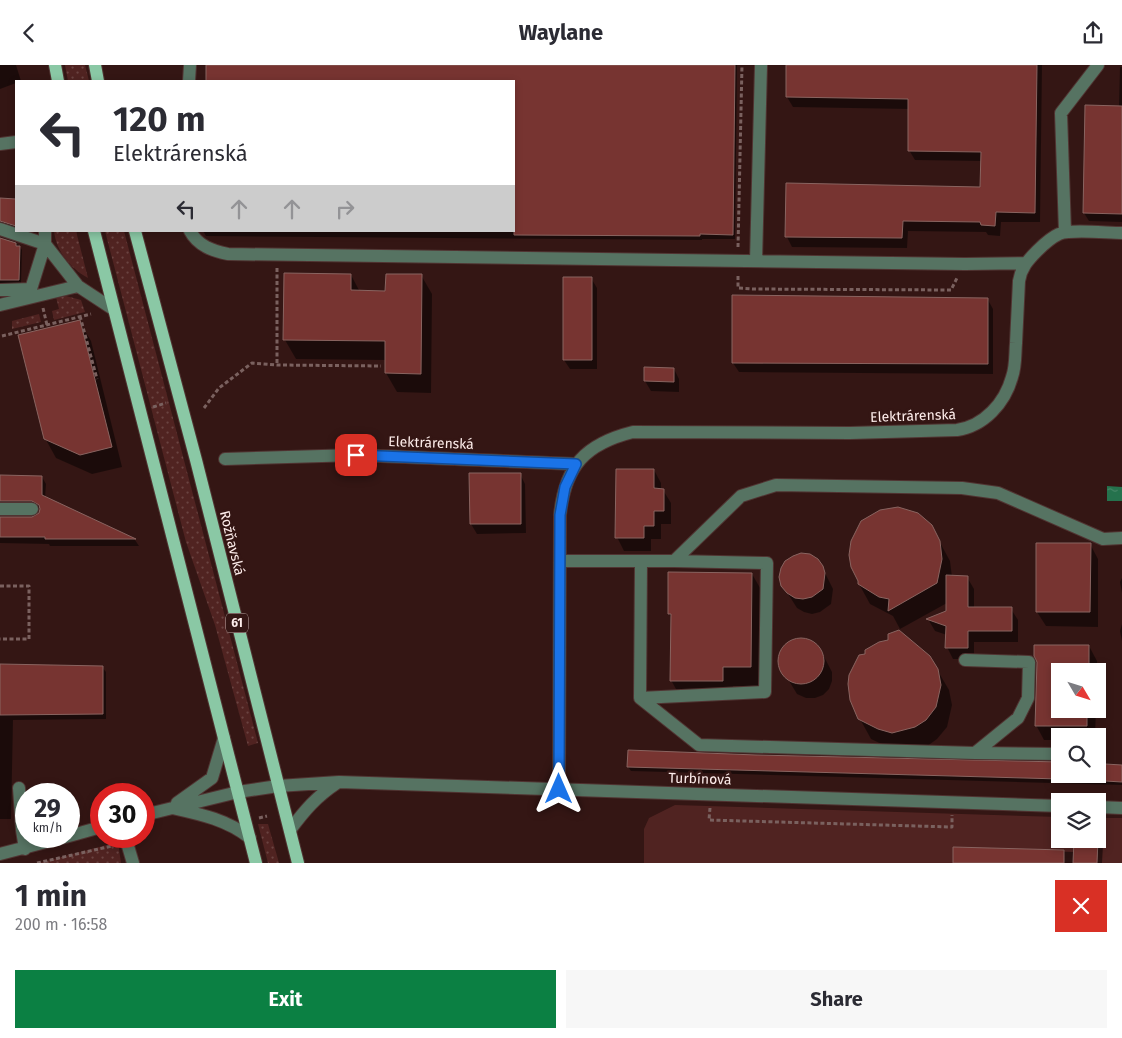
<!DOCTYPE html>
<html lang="en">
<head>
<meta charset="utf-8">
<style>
  body { margin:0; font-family:"Fira Sans",sans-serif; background:#f7f7f7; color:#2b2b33; height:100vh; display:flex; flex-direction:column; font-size:19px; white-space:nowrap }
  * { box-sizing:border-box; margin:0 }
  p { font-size:16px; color:#7c7c81 }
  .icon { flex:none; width:28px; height:28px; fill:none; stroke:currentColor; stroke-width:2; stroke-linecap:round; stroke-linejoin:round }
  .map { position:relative; height:798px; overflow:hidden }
  .sheet { display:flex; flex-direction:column; background:#fff; flex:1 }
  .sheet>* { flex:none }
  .guide { position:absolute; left:15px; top:15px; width:500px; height:152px; border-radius:0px; box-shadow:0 2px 8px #0003; background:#fff; color:#2b2b33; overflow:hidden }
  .needle { width:32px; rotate:128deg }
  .tools { position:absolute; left:1051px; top:598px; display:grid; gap:10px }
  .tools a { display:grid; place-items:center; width:55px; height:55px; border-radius:0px; background:#fff; box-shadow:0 2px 8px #0003; font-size:25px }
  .speed { position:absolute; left:15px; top:718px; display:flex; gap:10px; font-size:25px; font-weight:700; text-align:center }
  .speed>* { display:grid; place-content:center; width:65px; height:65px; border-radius:50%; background:#fff; box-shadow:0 2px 8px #0003; line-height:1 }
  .speed small { font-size:12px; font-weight:400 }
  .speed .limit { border:8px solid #d22; background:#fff; color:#111 }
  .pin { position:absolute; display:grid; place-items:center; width:42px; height:42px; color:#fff; margin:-21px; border-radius:10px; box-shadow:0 2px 8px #0006 }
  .me { position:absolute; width:55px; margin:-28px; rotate:0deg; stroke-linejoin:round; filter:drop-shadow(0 0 4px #0008) }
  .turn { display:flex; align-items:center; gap:18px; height:105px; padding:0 15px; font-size:22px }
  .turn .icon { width:65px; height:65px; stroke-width:2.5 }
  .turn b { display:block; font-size:35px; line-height:42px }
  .lanes { display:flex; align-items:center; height:48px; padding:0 15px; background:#0003; justify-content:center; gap:25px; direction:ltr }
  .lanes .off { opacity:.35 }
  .round { display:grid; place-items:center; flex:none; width:52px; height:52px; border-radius:0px; background:#f7f7f7 }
  .headline { display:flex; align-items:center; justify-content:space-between; height:85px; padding:0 15px }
  h1 { font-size:30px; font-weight:700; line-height:38px }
  .button { display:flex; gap:10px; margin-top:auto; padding:10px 15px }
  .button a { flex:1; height:58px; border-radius:0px; background:#0b8043; color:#fff; font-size:20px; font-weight:700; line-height:58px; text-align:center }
  .button a+a { background:#f7f7f7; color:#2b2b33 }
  header { display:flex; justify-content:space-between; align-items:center; height:65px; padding:0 15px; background:#fff; font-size:22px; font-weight:700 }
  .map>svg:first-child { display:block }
</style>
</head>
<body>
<header><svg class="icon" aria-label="back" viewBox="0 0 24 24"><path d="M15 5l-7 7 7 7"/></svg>Waylane<svg class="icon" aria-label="share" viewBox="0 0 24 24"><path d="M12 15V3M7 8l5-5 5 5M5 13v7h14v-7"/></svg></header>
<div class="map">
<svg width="1122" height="798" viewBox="0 0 1122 798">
  <defs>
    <pattern id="grass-dots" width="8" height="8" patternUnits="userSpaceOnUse" patternTransform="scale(1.25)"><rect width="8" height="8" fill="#502321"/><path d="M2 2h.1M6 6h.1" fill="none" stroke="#6a4341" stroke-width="1.8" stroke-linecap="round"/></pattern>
    <pattern id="water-ripples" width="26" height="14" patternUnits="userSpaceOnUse" patternTransform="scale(1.25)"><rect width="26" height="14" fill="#25724d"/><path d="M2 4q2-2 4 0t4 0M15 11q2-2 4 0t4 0" fill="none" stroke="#468667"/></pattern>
  </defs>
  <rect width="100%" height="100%" fill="#341614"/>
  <path fill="url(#grass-dots)" d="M65 0H85L89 16H68Z
    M54 166H76L88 213C71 204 56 186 54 166Z
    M105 166H124L258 678 248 681 215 560 186 477Z
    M66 231 81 235 85 247 54 255 52 246 59 244 56 232Z
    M39 249 41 257 12 264V256Z
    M258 759H268L279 798H268Z
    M118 777 121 798H39Z"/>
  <path fill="#502321" d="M675 740 1060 752V774H1098V753H1122V798H644V764L649 753Z"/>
  <path fill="url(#water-ripples)" d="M1107 421 1122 422V436H1107Z"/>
  <path fill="#0007" d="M0 0H16L21 16H16V18L0 24Z
    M207 0H737L735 174H702V175L206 171 203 166H514V16H207Z
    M788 0H1042L1040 157H1001L1000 171 988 170 986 167 908 166 907 183 792 182 787 172V119L982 123V96L915 95 909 85V44L793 42 787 32Z
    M1120 2H1122V157L1089 156 1084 148 1119 42Z
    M0 135H16V164L0 161Z
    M0 174 19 180 22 185 21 219H0Z
    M351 210 360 227H387L421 210 432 229 431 328 397 327 386 308V295L296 294 285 275Z
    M591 213 597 223V304H570L564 295Z
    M988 235 993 244V309L739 307 733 298Z
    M79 256 91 276 122 402 92 409 56 393 45 373Z
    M645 304H674L679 314V327L651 326 645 316Z
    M654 405 661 418V425H663L671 438V459H661V474H651V486H624L617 472Z
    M520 409 525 419 526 468 477 469 471 459 470 410Z
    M42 412 46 419 45 433 135 475 139 481H50L49 479 0 478V453H33L40 449 41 445 38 443 0 445V413Z
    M931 461 950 496 952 512H967L974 524V544H1011L1018 555V577H974V594H953L947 582V570L935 566 928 554 947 547V538L900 564 893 551 870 539 859 519Z
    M1090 479 1098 494V562L1046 561 1037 547Z
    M822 502 833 524 831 539 820 547 812 549 804 547 797 543 783 521Z
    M752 509 763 528 762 621H733V635H682L671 615 672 554 669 549Z
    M1122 513V528L1120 517Z
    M1122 559V576L1120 566Z
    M797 575H806L813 578 820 584 832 607V616L829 624 823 630 815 633H806L797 629 780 601V592L785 583 789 578Z
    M1089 581 1097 596V606H1060V644H1096L1095 671H1060V675H1044L1036 660 1038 597Z
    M929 591 949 625 952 640 947 662 937 674 926 682 890 683 871 674 860 654Z
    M0 600 102 602 106 607V654L13 655 11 754H0Z
    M1060 699V709H1098V700L1122 701V720L631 706 628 702Z
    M1098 772 1103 780 1102 798H954L955 783 1075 787V774H1098Z"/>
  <path fill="#773431" stroke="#896460" d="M206 0H735L733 170 700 169V171L514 170V16H206Z
    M786 0H1037L1035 148 996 147 995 161 981 160 980 157 903 156 902 173 785 172 786 118 980 122 981 87 908 86V34L786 32Z
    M1085 40 1122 41V149L1083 148Z
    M0 133 16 134V161L0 156Z
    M0 173 16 178V181H20L19 215H0Z
    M284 208 351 209V225L385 226 386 209H422L421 309 385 308V276L283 275Z
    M563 212H592V295H563Z
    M732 230 988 233V299L732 298Z
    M80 255 112 382 80 390 44 374 18 270Z
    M644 302 674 303V317L644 316Z
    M616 404H654V423L664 424V446H654V461H644V473H615Z
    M469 408H521V459H470Z
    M0 410 42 411V430L136 474H45V472H0V452H32L39 448 40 444 39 440 32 436H0Z
    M898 442 918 448 932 460 940 476 942 494 937 518 888 546 889 534 879 532 858 519V516L851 502 849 490 851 476 861 456 880 445Z
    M1036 478H1091L1090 547H1036Z
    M801 488 810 489 818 494 823 501 825 508 823 524 812 532 803 534 795 533 787 528 781 521 779 512 781 503 785 496 793 491Z
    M668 507 752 508 751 602H723V616H670L671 549H668Z
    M946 510 968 511V542H1012V566H968V583H945L946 561 926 554 946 546Z
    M899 565 930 591 938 604 941 620 936 642 926 655 915 662 892 668 878 664 858 654 850 635 848 619 849 610 859 590 865 589V585L879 577 888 575V569Z
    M778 596a23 23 0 1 1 46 0a23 23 0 1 1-46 0Z
    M1034 580H1089V606H1060V644H1087V661H1035L1037 597 1034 591Z
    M0 599 103 601V649L0 650Z
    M628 685 756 690 1060 697V714L627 702Z
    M1105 699 1122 700V717L1105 716Z
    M1074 774H1098L1097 798H1073Z
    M953 782 1064 785V798H953Z"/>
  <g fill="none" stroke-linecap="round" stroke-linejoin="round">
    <defs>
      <path id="minor" d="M189 16 190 0
        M0 79 16 77
        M0 164 45 179 31 224 0 225
        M45 166V179L78 221
        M190 166C198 181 213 186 228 189L965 199 1026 198
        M1065 167 1061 48 1098 0
        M756 196 761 0
        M0 240 78 221 113 244
        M225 394 356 390 575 399
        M0 444H32
        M560 496H674L741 431 776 420 962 423 998 428 1103 474 1122 473
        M641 496 640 633 699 680 975 688 1060 689
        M965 595 1029 597 1028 633 1018 653 975 688
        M640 633 765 627 767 498 674 496
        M19 723 22 765 25 784
        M559 723 560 450C565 401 585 379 633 367L850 368 957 365C984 361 1005 338 1012 312 1016 301 1015 289 1016 278 1017 257 1018 237 1019 216 1021 203 1028 195 1037 186 1043 180 1050 173 1059 169 1071 164 1107 168 1122 168
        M177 738 212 713 224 673
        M1098 742 1122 743
        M173 743C200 749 228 755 250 773
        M144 750 238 727 278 721 339 717 1060 741
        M290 765C305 745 316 732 337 718
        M69 771 101 762
        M125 771 133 798
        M0 789 69 771"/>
      <path id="major" d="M55 0 58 16
        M95 0 98 16
        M94 166 256 798
        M135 166 196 395 298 798"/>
    </defs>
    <use href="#minor" stroke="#503432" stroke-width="14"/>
    <use href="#major" stroke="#503432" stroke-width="14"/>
    <path stroke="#7a615f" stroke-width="3" stroke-dasharray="4 2.5" stroke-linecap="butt" d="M738 182 742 0
      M277 203V300
      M738 211V223L753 224 951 225 957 213
      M43 243 47 260
      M80 251 97 314
      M2 271 91 249
      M153 342 166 338
      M204 343 219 323 252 298 277 300 381 301
      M0 521H29V574H0
      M710 743 709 755 952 762V750
      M259 753 267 751
      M37 798 112 781"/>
    <use href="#minor" stroke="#567362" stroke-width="12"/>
    <use href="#major" stroke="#8ac8a5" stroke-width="12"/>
  </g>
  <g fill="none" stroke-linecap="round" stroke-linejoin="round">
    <defs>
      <path id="route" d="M356 390 576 399 565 422 560 450 559 724"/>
    </defs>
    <use href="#route" stroke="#114b97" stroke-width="12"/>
    <use href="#route" stroke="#1a73e8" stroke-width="9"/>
  </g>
  <g text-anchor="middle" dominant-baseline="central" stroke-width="5" stroke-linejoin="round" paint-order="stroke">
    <rect fill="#341614" stroke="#c1acaa" stroke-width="1" x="226" y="548.5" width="22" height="19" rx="4"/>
    <g font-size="12" font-weight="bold" fill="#fdecea">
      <text x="237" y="558">61</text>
    </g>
    <g font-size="14" fill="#fdecea" stroke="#341614">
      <text transform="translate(913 351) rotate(-2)">Elektrárenská</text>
      <text transform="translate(431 378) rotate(2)">Elektrárenská</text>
      <text transform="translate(232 478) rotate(76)">Rožňavská</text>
      <text transform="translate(700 714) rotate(2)">Turbínová</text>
    </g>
  </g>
</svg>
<div class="tools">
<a><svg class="needle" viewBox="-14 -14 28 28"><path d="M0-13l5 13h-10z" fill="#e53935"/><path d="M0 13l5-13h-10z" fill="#7c7c81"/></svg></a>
<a><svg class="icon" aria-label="search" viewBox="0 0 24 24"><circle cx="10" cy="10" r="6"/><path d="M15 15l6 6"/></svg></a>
<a><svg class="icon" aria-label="layers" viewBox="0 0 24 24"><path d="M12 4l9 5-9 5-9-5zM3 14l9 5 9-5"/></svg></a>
</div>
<div class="speed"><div>29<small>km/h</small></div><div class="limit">30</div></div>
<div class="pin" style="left:356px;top:390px;background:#d93025"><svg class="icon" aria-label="arrive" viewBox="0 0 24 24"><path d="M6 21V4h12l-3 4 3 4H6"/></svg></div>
<svg class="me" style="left:559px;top:724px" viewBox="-20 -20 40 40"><path d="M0-17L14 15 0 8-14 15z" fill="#1a73e8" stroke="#fff" stroke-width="4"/></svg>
<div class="guide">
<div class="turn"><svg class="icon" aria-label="left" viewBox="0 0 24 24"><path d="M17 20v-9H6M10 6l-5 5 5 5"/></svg><div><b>120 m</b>Elektrárenská</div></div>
<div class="lanes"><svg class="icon" aria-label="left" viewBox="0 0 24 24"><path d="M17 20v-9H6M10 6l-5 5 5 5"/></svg><svg class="icon off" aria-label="ahead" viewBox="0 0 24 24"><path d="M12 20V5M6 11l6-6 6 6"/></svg><svg class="icon off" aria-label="ahead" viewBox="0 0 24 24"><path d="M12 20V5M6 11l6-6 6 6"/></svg><svg class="icon off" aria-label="right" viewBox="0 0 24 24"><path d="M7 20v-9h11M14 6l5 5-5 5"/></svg></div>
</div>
</div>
<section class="sheet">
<div class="headline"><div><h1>1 min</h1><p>200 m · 16:58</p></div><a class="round" style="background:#d93025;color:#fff"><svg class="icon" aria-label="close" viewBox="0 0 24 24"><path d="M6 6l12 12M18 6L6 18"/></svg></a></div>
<div class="button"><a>Exit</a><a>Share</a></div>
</section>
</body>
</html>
